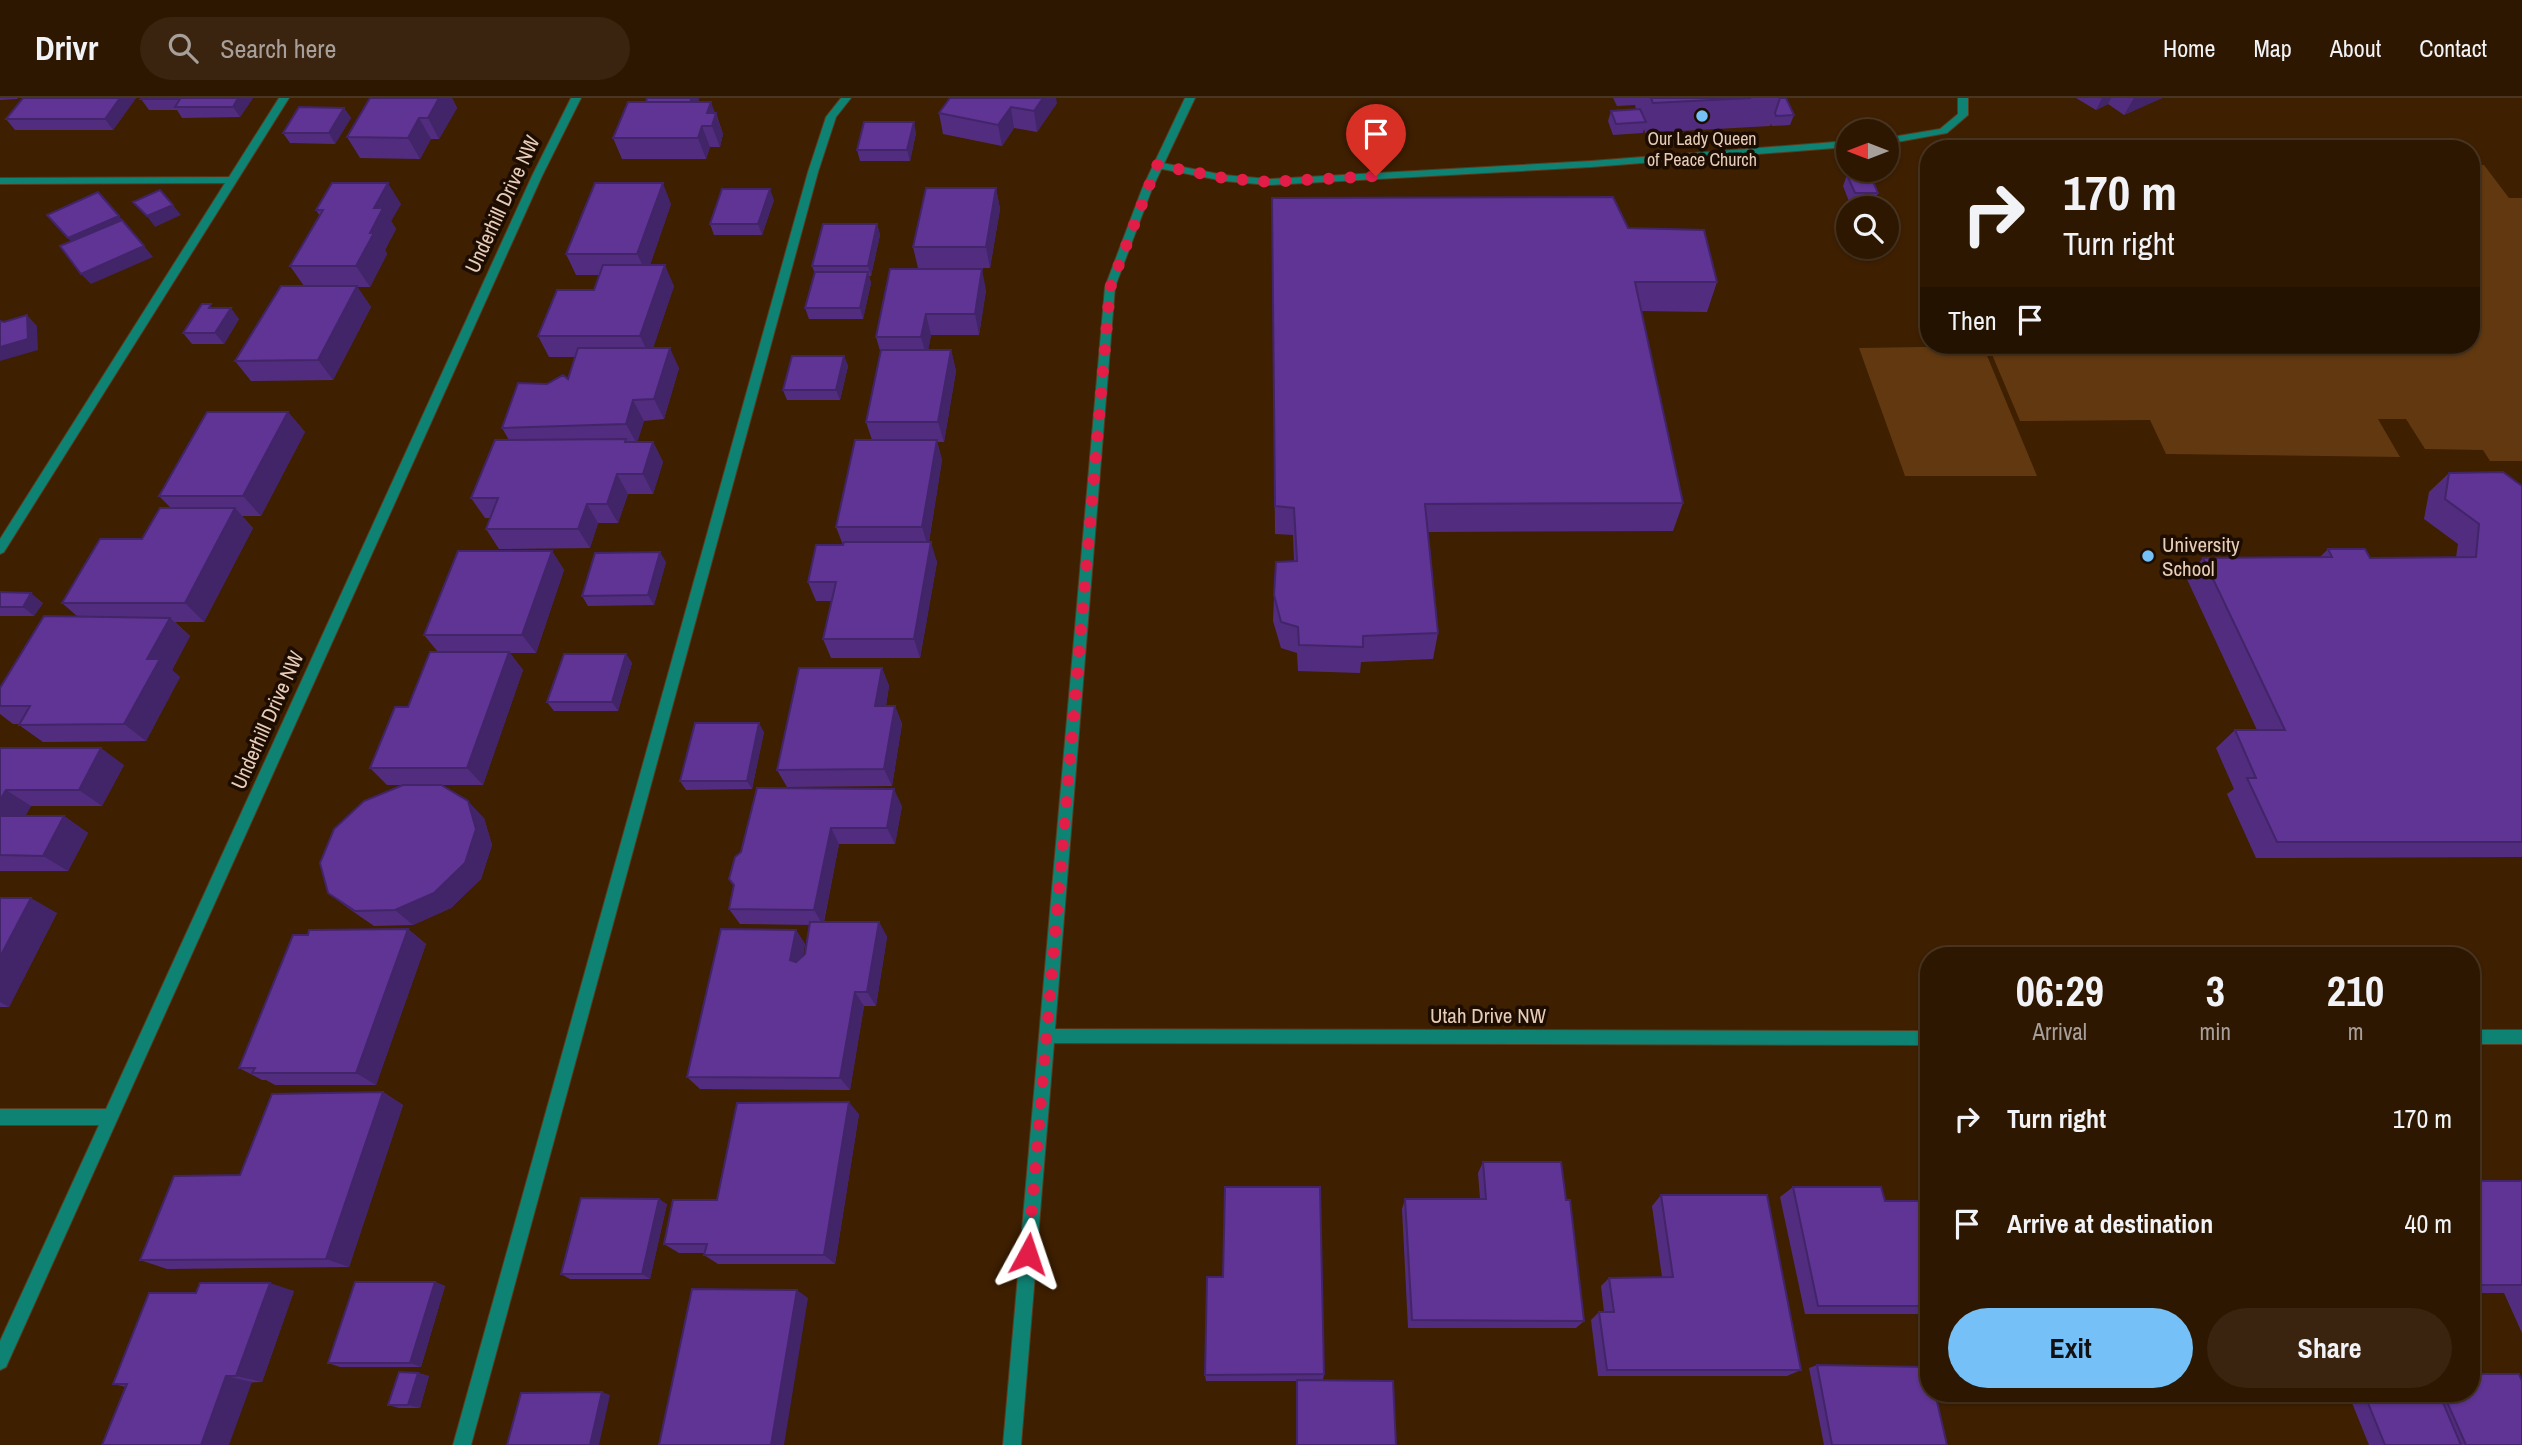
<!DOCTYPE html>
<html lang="en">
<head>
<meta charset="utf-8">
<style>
  body { margin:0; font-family:"Archivo Narrow",sans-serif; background:#3a240f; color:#f1f3f6; height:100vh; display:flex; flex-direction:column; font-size:26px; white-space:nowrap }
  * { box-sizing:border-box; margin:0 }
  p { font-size:23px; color:#a79f99 }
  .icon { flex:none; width:38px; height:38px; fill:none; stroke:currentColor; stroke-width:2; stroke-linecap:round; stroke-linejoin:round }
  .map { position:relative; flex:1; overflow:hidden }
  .sheet { position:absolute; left:1920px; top:849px; width:560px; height:455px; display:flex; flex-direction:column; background:#2e1700; border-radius:28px; box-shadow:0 2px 5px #0004,0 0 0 2px #493622 }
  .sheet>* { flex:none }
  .banner { position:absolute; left:1920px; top:42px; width:560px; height:214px; border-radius:28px; box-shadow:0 2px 5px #0004,0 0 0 2px #493622; background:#2e1700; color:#f1f3f6; overflow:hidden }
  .needle { width:46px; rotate:270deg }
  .buttons { position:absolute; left:1836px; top:21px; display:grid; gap:14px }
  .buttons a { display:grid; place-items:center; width:63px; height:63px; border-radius:50%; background:#2e1700; box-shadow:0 2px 5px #0004,0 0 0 2px #493622; font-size:35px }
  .pin { position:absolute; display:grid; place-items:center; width:60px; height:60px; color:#fff; margin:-72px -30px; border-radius:50% 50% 50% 0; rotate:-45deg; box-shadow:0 0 7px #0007 }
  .pin .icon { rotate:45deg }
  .me { position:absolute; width:77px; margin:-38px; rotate:5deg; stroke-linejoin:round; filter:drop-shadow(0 0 5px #0008) }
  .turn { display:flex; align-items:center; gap:24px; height:147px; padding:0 28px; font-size:32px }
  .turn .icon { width:91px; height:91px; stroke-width:2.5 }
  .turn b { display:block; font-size:49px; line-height:60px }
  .then { display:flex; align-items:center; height:66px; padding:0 28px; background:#0003; gap:14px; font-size:26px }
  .eta { display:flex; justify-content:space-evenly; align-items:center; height:119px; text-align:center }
  .eta b { font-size:42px; font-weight:700; line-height:49px }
  .button { display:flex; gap:14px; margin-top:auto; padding:14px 28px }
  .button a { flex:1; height:80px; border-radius:42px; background:#75c0f6; color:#111; font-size:28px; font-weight:700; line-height:80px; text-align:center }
  .button a+a { background:#3a240f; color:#f1f3f6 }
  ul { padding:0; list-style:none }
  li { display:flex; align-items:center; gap:21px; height:105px; padding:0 28px }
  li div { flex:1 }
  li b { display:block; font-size:26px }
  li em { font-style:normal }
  header { display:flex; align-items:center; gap:42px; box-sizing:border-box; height:98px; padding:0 35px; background:#2e1700; border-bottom:2px solid #493622 }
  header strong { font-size:33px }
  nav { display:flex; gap:38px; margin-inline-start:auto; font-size:24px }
  .search { width:490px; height:63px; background:#3a240f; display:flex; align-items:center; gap:18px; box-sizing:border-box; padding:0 24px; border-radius:38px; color:#a79f99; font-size:26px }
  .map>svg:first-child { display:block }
</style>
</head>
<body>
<header>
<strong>Drivr</strong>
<div class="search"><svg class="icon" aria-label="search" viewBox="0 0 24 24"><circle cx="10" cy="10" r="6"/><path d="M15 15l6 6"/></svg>Search here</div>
<nav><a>Home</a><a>Map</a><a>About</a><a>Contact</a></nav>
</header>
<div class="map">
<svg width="2522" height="1347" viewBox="0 0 2522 1347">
  <rect width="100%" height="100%" fill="#3e1f00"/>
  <path fill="#61380f" d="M2471 67H2484L2509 100H2522V363H2490L2483 352 2425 351 2406 321H2378L2400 359 2166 356 2150 322 2020 323 1988 247H2471Z
    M1983 248 2037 378H1905L1859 250Z"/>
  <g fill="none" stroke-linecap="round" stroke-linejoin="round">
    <defs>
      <path id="lane" d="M279 0H289L4 454 0 456V441L225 85 0 86V80L229 79Z
        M841 0H851L836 19 818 74 471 1347H453L808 74 826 19Z
        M1958 0H1968V17L1947 35 1886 46V40L1940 31 1958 16Z
        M1848 43V49L1591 69 1269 87 1224 83 1157 70 1152 67 1157 64 1224 77 1269 81 1591 63Z"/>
      <path id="street" d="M571 0H581L542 78 6 1269 0 1272V1243L99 1027H0V1011H106L532 78Z
        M1185 0H1195L1152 91 1115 189 1055 931 1928 933V947L1054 945 1021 1347H1003L1105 189 1142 91Z
        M2471 932H2522V946H2471Z"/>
    </defs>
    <use href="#lane" stroke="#593b1e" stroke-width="2"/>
    <use href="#street" stroke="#593b1e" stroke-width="2"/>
    <use href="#lane" fill="#0e8273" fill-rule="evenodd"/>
    <use href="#street" fill="#0e8273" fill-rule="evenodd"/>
  </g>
  <path fill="#522d7f" d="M0 0H18L17 1 0 2Z
    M23 0H136L113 32H15L6 21Z
    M253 0 240 19 182 20 177 12H149L141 1Z
    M370 0H452L457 10 439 41H431L420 61 360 60 347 39Z
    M647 0H699L698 4 716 15 723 36 720 49H710L706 61H622L613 40 646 4Z
    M1613 0H1786L1794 17 1790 27 1772 28 1771 26 1770 28 1645 35 1644 31 1643 35 1613 37 1608 23 1611 13 1636 11 1635 7 1617 8Z
    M2076 0H2162L2124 17 2108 6 2096 12Z
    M1057 5 1037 34 1014 30 1002 48 943 36 939 15Z
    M344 10 351 20 335 46 290 45 283 35Z
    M916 35 910 63H860L857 52Z
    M1847 77 1878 95 1873 105 1850 106 1843 88Z
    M996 90 1000 111 990 170H918L913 149Z
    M774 102 762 137H714L710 126Z
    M401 106 391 123 396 131 385 152 387 156 370 189H357L371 209 333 282 251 283 235 263 304 188 290 168 320 118 316 112Z
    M671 106 650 167 674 188 653 250 679 270 664 321 644 323 637 344H653L663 364 653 396H628L618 425H598L590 450 499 451 486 431 490 420H485L471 400 509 342 502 330 547 286 568 281 575 259H549L538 238 594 192 600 177H576L566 156Z
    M877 126 880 137 871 178H869L871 185 863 221H809L805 210 815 176 812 168Z
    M1272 130H1628L1717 184 1707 214 1641 213 1683 405 1673 433 1428 434 1438 535 1433 561 1361 564 1360 575 1298 573 1297 555 1281 550 1273 523 1274 497 1294 463 1293 437 1275 436Z
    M890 171 986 192 979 237H931L928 252H951L956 273 944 344H937L942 362 929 444 937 464 920 560H831L823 541 832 503H816L808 484 843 447 836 429 872 342 866 324 881 256 876 239Z
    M214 210 239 221 224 246H192L183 235Z
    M844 258 848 268 840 302H787L783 292Z
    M288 314 305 334 261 418H242L253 430 204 524H175L190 538 172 572 180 579 146 643 43 644 19 627 20 626H13L0 616V590L78 519 62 505 142 441 171 410 159 398Z
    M2449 375 2522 388V759L2256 760 2227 696 2234 691 2216 650 2235 632H2257L2186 479 2203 460 2320 459 2328 451 2370 460 2456 459 2458 446 2424 421 2429 394Z
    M552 453 564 472 536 555H510L523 572 483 687H387L370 670 408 609 438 554 424 537Z
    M666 464 654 507 588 508 582 498Z
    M0 494 43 505 34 518H0Z
    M626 556 632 565 618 613H554L547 604Z
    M882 570 889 588 886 608H895L902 626 892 688 787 689 777 672Z
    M764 634 752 691 686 692 680 683Z
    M0 650 124 667 102 708H31L25 718H64L88 735 68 773H0Z
    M902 708 895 746H839L824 824H879L887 839 876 908H864L850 992 700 991 687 979 796 832 805 846 803 858 805 856 810 827 740 826 729 811 734 788 729 781 735 759Z
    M484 720 492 747 481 781 451 810 413 827 374 828 348 810 328 795Z
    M0 800 57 815 9 909H0Z
    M408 831 426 846 376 987H275L266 982H262L239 970 308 837Z
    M383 994 403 1007 349 1169 167 1171 140 1162 240 1077Z
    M859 1016 835 1166H718L704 1157 705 1155H679L664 1146 717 1102Z
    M1483 1064 1566 1102 1584 1223 1576 1230H1408L1402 1111 1405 1101H1480L1478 1075Z
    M2471 1083H2522V1235L2504 1195H2471Z
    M1793 1089 1885 1103H1928V1216H1805L1780 1099Z
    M1661 1097 1801 1272 1787 1278H1598L1591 1222 1599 1214H1604L1601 1188 1609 1180 1662 1179 1652 1108Z
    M667 1106 650 1181H570L561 1176Z
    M435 1184 445 1188 421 1269H340L328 1265Z
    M294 1193 262 1284 126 1289 113 1286 196 1195Z
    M1817 1267 1947 1347H1824L1809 1270Z
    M418 1275 429 1278 420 1310H399L388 1307Z
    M1324 1276 1323 1282 1296 1283H1206L1205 1277Z
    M2348 1295H2471L2522 1347H2369Z"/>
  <path fill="#422468" d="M120 0H136L113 32 105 21Z
    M238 0H253L240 19 233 9Z
    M439 0H452L457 10 439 41 428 20Z
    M692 0H699L692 21 688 11Z
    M1043 0H1056L1057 5 1037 34 1034 13Z
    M2102 0H2111L2108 6 2096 12Z
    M2134 0H2162L2124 17Z
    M711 4 723 36 720 49 707 15Z
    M1011 9 1014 30 1002 48 998 27Z
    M344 10 351 20 335 46 329 35Z
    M419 20 431 41 420 61 408 40Z
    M914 24 916 35 910 63 907 52Z
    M702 28 710 49 706 61 698 40Z
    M388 85 401 106 391 123 396 131 385 152 387 156 370 189 356 168 374 110Z
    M663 85 671 106 647 176 637 156Z
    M996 90 1000 111 990 170 986 149Z
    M770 91 774 102 762 137 758 126Z
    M173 107 181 117 155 129 147 118Z
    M119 118 128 128 77 151 68 140Z
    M877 126 880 137 871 178 868 168Z
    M144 148 153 159 91 186 81 176Z
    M665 167 674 188 650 259 640 238Z
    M982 171 986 192 979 237 975 216Z
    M868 174 871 185 863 221 860 210Z
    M357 188 371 209 333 282 318 262Z
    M231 210 239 221 224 246 215 235Z
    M926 216 931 237 927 260 921 239Z
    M27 217 37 228 38 252 0 263V249Z
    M670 250 679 270 664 321 654 301Z
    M951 252 956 273 944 344 938 324Z
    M844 258 848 268 840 302 836 292Z
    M633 302 644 323 637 346 626 326Z
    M288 314 305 334 261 418 243 398Z
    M937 342 942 362 928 449 922 429Z
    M653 344 663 364 653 396 643 376Z
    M617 376 628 396 618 425 607 406Z
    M587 406 598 425 590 450 578 431Z
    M235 410 253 430 204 524 185 505Z
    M931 444 937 464 920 560 914 541Z
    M552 453 564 472 536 555 522 537Z
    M660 454 666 464 654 507 648 497Z
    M31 495 43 505 34 518 23 509Z
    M170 520 190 538 172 572 180 579 146 643 124 626 147 561Z
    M509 554 523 572 483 687 467 670Z
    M626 556 632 565 618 613 612 604Z
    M882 570 889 588 883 626 875 608Z
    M895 608 902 626 892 688 884 671Z
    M759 625 764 634 752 691 747 683Z
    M101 650 124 667 102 708 79 692Z
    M894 691 902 708 895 746 887 730Z
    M6 692 31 708 16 735 0 724V702Z
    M468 703 484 720 492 747 481 781 451 810 413 827 395 812Z
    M64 718 88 735 68 773 43 758Z
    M831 730 839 746 823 827 814 812Z
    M31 800 57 815 9 909 0 904V859Z
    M879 824 887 839 876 908 867 894Z
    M408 831 426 846 376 987 356 975Z
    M796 832 805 846 800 876 790 862Z
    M855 894 864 908 850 992 840 980Z
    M383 994 403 1007 349 1169 326 1161Z
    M849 1004 859 1016 835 1166 824 1157Z
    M659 1101 667 1106 650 1181 642 1176Z
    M435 1184 445 1188 421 1269 410 1265Z
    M270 1185 294 1193 262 1284 236 1278Z
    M797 1192 808 1200 784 1347H771Z
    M418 1275 429 1278 420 1310 408 1307Z
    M226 1278 252 1284 229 1347H201Z
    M602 1294 610 1297 599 1347H590Z"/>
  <path fill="#5f3494" stroke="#422468" stroke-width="2" d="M23 0H120L105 21H6Z
    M142 0H238L233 9H175L180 1H141Z
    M370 0H439L428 20H419L408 40 347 39Z
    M647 0H692L690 4H646Z
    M950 0H1043L1034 13 1011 9 998 27 939 15Z
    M1651 0H1751L1653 5Z
    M1780 0H1786L1794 17 1776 18 1775 15Z
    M628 4H711L707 15H716L712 28H702L698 40H613Z
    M299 9 344 10 329 35H283Z
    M1640 11 1646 24 1616 26 1611 13Z
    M864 24H914L907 52H857Z
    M1847 77H1870L1878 95H1855Z
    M332 85H388L374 110H383L370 135H374L356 168H290L323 112H316Z
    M595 85H663L637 156H566Z
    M926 90H996L986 149H913Z
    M722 91H770L758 126H710Z
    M160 92 173 107 147 118 133 104Z
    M98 94 119 118 68 140 47 117Z
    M1613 99 1628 130 1704 132 1717 184H1635L1683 405 1425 406 1438 535 1363 538V549L1299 547 1298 529 1281 524 1274 497 1276 464 1297 463 1294 410 1275 408 1272 100Z
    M122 122 144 148 81 176 60 148Z
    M823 126H877L868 168H812Z
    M603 167H665L640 238H538L557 192H594Z
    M890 171H982L975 216H926L921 239H876Z
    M815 174H868L860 210H805Z
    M281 188H357L318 262 235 263Z
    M202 206H211L209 210H231L215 235H183Z
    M27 217 28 241 0 249V223L4 224Z
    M578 250H670L654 301 633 302 626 326 502 330 518 285 547 286 563 277 568 281Z
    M881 252H951L938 324H866Z
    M792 258H844L836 292H783Z
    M207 314H288L243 398H159Z
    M626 341 625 344H653L643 376H617L607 406H587L578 431H486L498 400H471L495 342Z
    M855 342H937L922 429H836Z
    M2503 374 2522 388V744H2277L2247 680H2256L2235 632H2285L2203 460 2332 459 2328 451H2365L2370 460 2476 459 2479 426 2445 401 2449 375Z
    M160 410H235L185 505H62L100 441H142Z
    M844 444H931L914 541H823L836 484H808L816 447H843Z
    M458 453H552L522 537H424Z
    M660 454 648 497 582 498 595 455Z
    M0 494 31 495 23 509H0Z
    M44 518 170 520 147 561H160L124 626 19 627 30 608H0V590Z
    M430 554H509L467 670H370L395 609H408Z
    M564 556H626L612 604H547Z
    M799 570H882L875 608H895L884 671 777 672Z
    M695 625H759L747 683H680Z
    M0 650H101L79 692H6L0 702Z
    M403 687H441L468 703 476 731 465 765 434 795 395 812 355 813 328 795 320 765 334 731 364 703Z
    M757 690 894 691 887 730H831L814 812 729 811 734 787 729 781 735 759 741 754Z
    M0 718H64L43 758 0 757Z
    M0 800H31L0 859Z
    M810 824H879L867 894H855L840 980 687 979 721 831 796 832 790 862 796 864 805 856Z
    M408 831 356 975H252L255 970H239L293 837H308L309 832Z
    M383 994 326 1161 140 1162 174 1078 240 1077 272 996Z
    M849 1004 824 1157H704L707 1146H664L673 1102H717L737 1005Z
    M1483 1064H1561L1566 1102H1570L1584 1223 1412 1222 1405 1101H1486Z
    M2471 1083H2522V1187H2471Z
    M1225 1089H1320L1324 1276 1205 1277 1207 1179H1223Z
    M1793 1089H1881L1885 1103H1928V1208H1818Z
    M1661 1097H1767L1801 1272H1607L1599 1214H1614L1609 1180 1673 1179Z
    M581 1100 659 1101 642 1176H561Z
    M355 1184H435L410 1265H328Z
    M200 1185H270L236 1278H226L201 1347H102L127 1286H113L149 1195H196Z
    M692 1191 797 1192 771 1347H659Z
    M1817 1267 1928 1269V1295H1935L1947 1347H1832Z
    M399 1274 418 1275 408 1307H388Z
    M2471 1276H2519L2522 1283V1347H2466L2443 1295H2471Z
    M1297 1282 1393 1283 1396 1347H1297Z
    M602 1294 590 1347H507L521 1295Z
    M2364 1295H2439L2461 1347H2385Z"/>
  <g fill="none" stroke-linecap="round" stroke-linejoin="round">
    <path stroke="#e11d48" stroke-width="12" stroke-dasharray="0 21.6" d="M1028 1156 1110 190 1157 67 1224 80 1269 84 1376 78"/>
  </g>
  <g fill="#75c0f6" stroke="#1d0c00" stroke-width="2.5">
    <circle cx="1702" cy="18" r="7"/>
    <circle cx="2148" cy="458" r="7"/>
  </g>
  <g text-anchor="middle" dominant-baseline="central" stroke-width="7" stroke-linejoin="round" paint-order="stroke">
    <g font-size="18" fill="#e7cdb9" stroke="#1d0c00">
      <text x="1702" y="40">Our Lady Queen<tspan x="1702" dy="21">of Peace Church</tspan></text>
    </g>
    <g font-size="21" fill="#e7cdb9" stroke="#1d0c00">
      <text transform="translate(502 106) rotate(-65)">Underhill Drive NW</text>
      <text transform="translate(267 622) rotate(-66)">Underhill Drive NW</text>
      <text x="1488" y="917">Utah Drive NW</text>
    </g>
    <g font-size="21" fill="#e7cdb9" stroke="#1d0c00" text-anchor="start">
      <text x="2162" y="446">University<tspan x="2162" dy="24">School</tspan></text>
    </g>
  </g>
</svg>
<div class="buttons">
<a><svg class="needle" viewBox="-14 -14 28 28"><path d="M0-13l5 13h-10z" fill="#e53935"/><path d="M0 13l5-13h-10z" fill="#a79f99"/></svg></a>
<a><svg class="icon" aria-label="search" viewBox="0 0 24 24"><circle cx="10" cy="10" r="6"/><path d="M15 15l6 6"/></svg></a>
</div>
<div class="pin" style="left:1376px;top:78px;background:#d93025"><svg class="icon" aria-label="arrive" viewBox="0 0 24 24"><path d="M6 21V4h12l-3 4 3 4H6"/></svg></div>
<svg class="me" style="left:1028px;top:1156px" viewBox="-20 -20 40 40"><path d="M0-17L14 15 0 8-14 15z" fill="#e11d48" stroke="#fff" stroke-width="4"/></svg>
<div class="banner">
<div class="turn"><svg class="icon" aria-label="right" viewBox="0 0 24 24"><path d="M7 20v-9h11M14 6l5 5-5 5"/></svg><div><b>170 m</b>Turn right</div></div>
<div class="then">Then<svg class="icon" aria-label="arrive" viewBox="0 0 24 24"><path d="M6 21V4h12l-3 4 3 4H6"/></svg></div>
</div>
<section class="sheet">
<div class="eta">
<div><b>06:29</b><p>Arrival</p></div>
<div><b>3</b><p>min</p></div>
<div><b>210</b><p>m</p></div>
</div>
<ul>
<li><svg class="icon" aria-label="right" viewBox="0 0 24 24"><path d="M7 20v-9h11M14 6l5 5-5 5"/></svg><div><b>Turn right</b></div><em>170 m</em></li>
<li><svg class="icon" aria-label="arrive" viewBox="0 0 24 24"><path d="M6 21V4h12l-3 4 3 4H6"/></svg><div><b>Arrive at destination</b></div><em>40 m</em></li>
</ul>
<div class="button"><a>Exit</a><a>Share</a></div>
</section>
</div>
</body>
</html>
